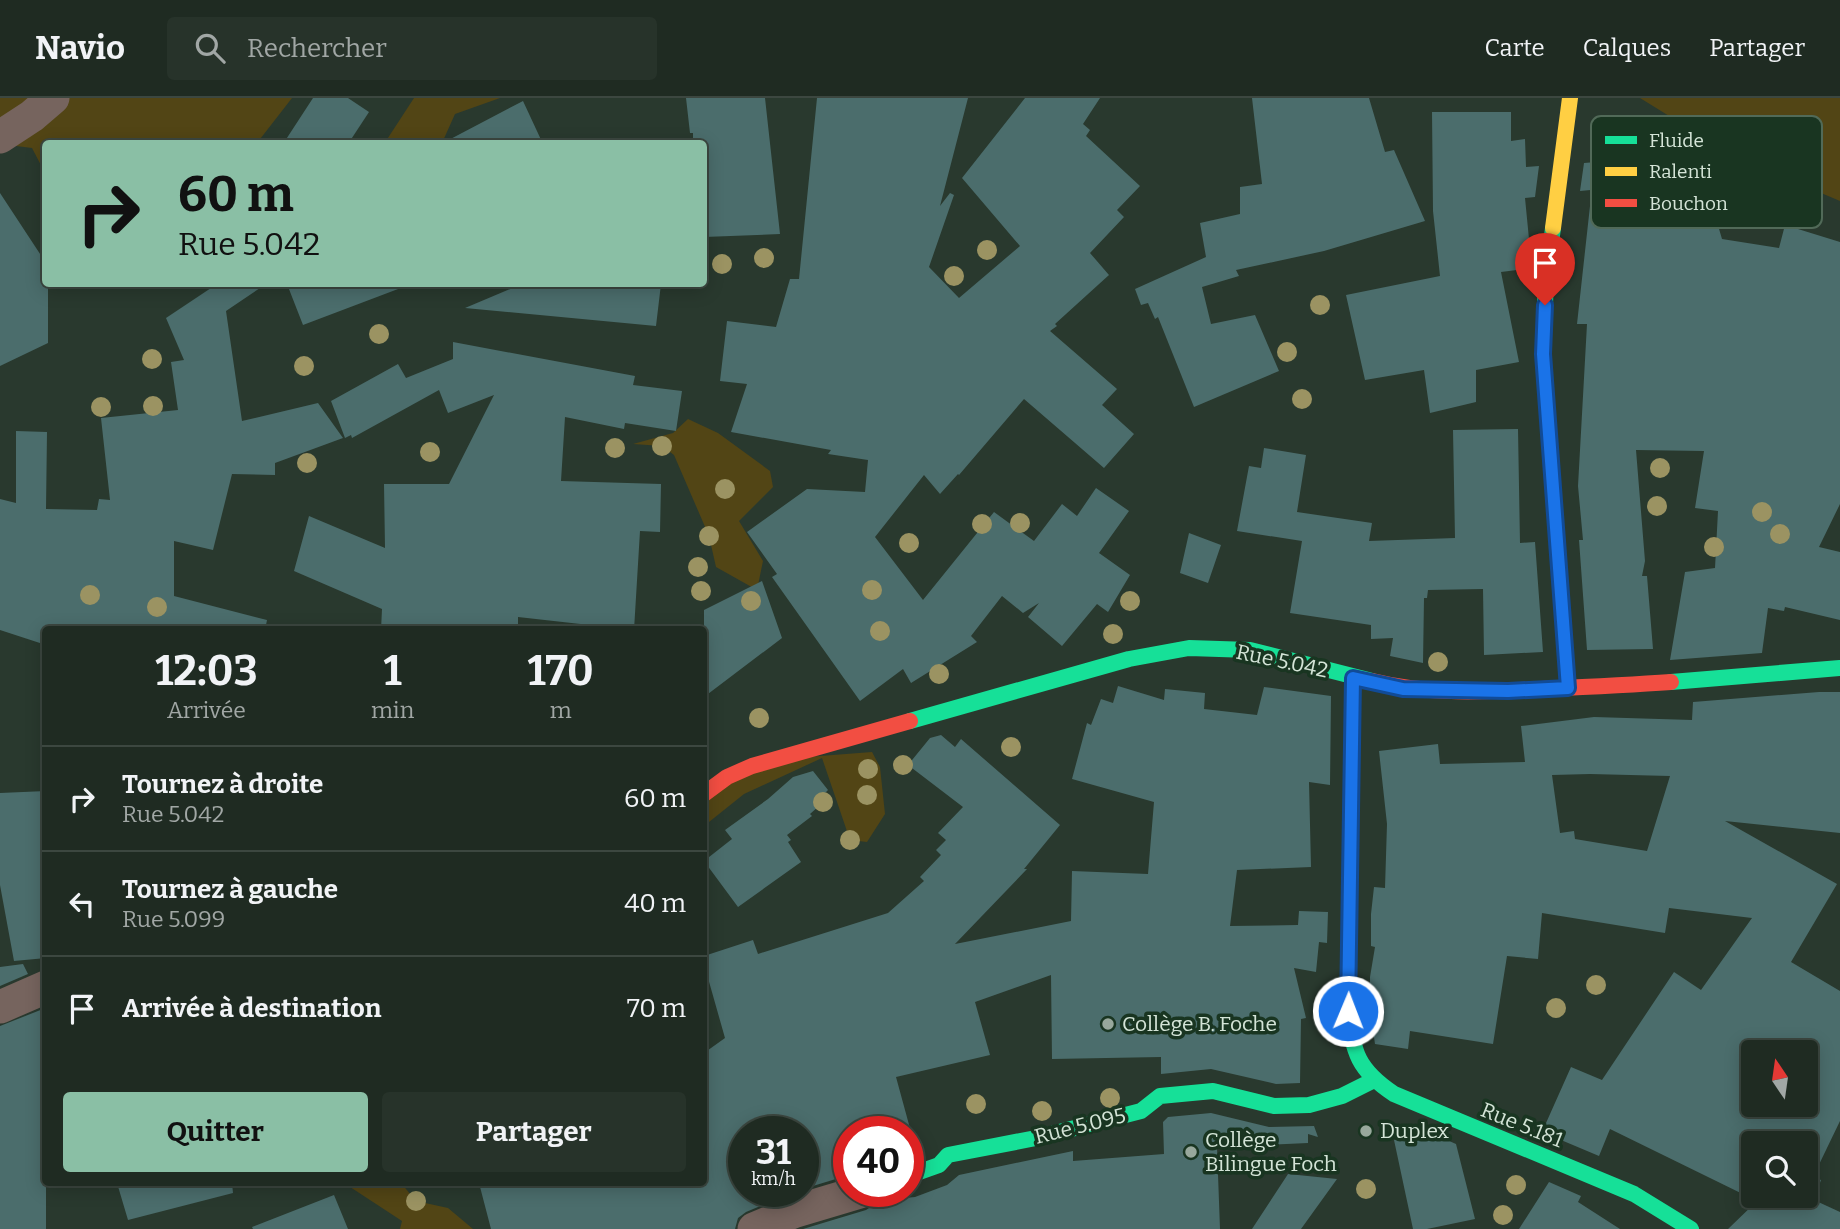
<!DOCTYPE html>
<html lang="fr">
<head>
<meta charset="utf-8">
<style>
  body { margin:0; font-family:Bitter,serif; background:#27332a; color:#f1f3f6; height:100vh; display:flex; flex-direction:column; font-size:26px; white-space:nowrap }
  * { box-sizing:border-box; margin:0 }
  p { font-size:23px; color:#a1a7a5 }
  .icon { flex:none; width:38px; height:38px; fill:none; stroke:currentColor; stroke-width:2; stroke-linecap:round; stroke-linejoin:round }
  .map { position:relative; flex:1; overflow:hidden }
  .side { position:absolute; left:42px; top:528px; width:665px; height:560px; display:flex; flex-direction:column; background:#1f2b22; border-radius:7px; box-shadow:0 4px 18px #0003,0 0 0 2px #3c4740 }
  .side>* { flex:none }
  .hud { position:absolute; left:42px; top:42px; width:665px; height:147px; border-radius:7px; box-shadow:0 4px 18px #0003,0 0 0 2px #3c4740; background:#8abfa5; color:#111; overflow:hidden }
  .needle { width:46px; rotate:347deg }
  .controls { position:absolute; left:1741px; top:942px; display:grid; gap:14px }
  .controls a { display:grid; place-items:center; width:77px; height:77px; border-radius:7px; background:#1f2b22; box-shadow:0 4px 18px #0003,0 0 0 2px #3c4740; font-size:35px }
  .speed { position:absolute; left:728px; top:1018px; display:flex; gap:14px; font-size:35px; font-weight:700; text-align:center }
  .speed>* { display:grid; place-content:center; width:91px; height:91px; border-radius:50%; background:#1f2b22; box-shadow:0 4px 18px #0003,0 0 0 2px #3c4740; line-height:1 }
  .speed small { font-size:18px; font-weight:400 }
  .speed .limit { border:10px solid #d22; background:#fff; color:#111 }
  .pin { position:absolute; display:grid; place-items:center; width:60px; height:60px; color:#fff; margin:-72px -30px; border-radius:50% 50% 50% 0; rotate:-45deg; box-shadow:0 0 7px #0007 }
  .pin .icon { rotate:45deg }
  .me { position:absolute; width:77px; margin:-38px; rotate:1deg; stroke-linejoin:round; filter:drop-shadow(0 0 5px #0008) }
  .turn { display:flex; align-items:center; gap:24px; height:147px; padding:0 21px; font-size:32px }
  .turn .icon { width:91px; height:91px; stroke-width:2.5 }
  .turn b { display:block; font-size:49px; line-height:60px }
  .eta { display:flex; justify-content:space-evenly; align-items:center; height:119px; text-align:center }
  .eta b { font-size:42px; font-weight:700; line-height:49px }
  .primary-button { display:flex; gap:14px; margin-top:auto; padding:14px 21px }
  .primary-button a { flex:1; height:80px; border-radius:7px; background:#8abfa5; color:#111; font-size:28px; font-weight:700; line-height:80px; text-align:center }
  .primary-button a+a { background:#27332a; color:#f1f3f6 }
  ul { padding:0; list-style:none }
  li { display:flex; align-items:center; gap:21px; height:105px; padding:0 21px; border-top:2px solid #3c4740 }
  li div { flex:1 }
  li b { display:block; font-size:26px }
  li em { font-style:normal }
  header { display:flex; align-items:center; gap:42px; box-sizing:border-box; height:98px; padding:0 35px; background:#1f2b22; border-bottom:2px solid #3c4740 }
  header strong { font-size:33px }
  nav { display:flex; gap:38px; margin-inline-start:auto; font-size:24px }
  .search { width:490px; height:63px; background:#27332a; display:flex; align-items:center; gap:18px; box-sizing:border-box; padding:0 24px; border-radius:7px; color:#a1a7a5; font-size:26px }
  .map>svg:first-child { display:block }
</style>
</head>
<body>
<header>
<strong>Navio</strong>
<div class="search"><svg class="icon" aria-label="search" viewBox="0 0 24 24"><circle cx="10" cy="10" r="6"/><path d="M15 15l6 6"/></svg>Rechercher</div>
<nav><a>Carte</a><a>Calques</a><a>Partager</a></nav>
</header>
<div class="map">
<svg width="1840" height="1131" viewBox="0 0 1840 1131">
  <rect width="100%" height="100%" fill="#29392e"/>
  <path fill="#524515" d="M0 0H292L257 45 46 46 45 75 32 50 0 46Z
    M414 0H500L455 16 442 45 384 46Z
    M1640 0H1840V103L1734 58Z
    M688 321 718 335 770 373 773 389 739 423 763 463 757 492 716 469 709 438 674 357 662 348 633 346 673 335Z
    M872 654 880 669 885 716 867 744 850 742 822 660 744 696 704 728V687L781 661Z
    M344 1085H401L416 1103 448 1110 473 1131H400L402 1123Z"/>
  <path fill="#4b6d6c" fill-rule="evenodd" d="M313 0H348L369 14 348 46H283Z
    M686 0H765L780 136 704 139V46H693V35H690Z
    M817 0H968L940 108 950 95 954 97 929 169 959 200 1020 148 962 80 1025 0H1100L1083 26 1090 32 1086 38 1140 88 1117 112 1124 119 1090 155 1109 177 1055 226 1057 228 1050 233 1117 291 1102 307 1134 336 1104 370 1024 301 959 377 958 376 940 396 924 377 875 439 923 502 994 414 1034 443 1062 406 1077 418 1096 390 1129 413 1099 455 1130 477 1108 514 1097 506 1062 548 1028 519 1039 505 1023 515 1002 498 971 538 977 544 911 585 903 571 860 603 772 479 777 476 747 434 807 391 865 394 868 362 828 356 831 352 731 334 747 286 720 283 727 223 776 229 790 181H799Z
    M1252 0H1369L1385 54 1394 52 1425 123 1324 153 1236 172 1239 178 1202 189 1211 226 1255 217 1279 273 1194 309 1158 219 1155 221 1148 205 1141 207 1135 191 1206 159 1200 125 1240 116V89L1262 86Z
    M523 3 543 46H441Z
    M1432 14H1511V43L1525 41 1526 69 1539 68 1535 99 1525 100 1529 141 1525 171 1501 174 1519 264 1476 272V304L1430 315 1424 272 1365 282 1346 197 1440 178 1433 113Z
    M1608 63 1601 91 1580 93 1584 65Z
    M0 95 46 165V186H48V245L0 268Z
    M1591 99 1704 110 1717 124 1722 141 1779 150 1785 127 1840 144V406L1819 449 1840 454V522L1785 509 1784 513 1768 510 1762 555 1670 562 1685 474 1715 470 1718 413 1695 410 1704 353 1636 352 1645 463 1642 478H1647L1653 551 1587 552 1579 442H1583L1578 388 1587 226H1577Z
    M217 186H266L226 213 242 323 318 305 343 340 275 365V377L232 376 213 452 174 443V498L267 522 265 532H46V547L0 532V401L16 405V333L47 334 46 411 97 412 99 401 110 402 101 320 178 312 171 264 184 262 166 220Z
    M287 186H405L406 188 303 227Z
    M522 186H661L656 228 465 210Z
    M453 244 635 278 633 287 682 293 676 333 625 325 624 331 565 319 561 383 661 386 660 434 640 433 634 532 518 519V532H381L382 511 294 473 309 418 385 450 384 386H449L494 297 448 315 439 292 352 340 351 337 345 340 331 303 398 266 406 280 453 261Z
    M1518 331 1520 445 1535 444 1543 554 1484 557 1483 491 1428 492 1427 500H1424L1423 565 1390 558 1393 540 1371 541V527L1290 515 1302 443 1237 433 1249 368 1261 370 1264 350 1306 357 1297 414 1372 425 1369 443 1455 440 1453 332Z
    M1189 435 1221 447 1208 485 1180 475Z
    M762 483 782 540 704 599V512Z
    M1118 588 1164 602 1165 591 1205 595 1204 611 1257 617 1264 589 1331 598 1330 687 1309 684 1311 769 1237 772 1230 828 1298 827 1299 813 1328 814 1327 845 1319 844 1316 874 1294 870 1306 920 1301 921 1300 985 1276 986 1211 971 1161 976V959L1052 961 1051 877 975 904 990 957 896 979 911 1034H849V1077L803 1091V1034H744V1094H794L746 1114 738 1120 735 1131H491L479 1085H704V955L725 940 704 866V858L753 842 758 856 888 815 924 783 920 779 941 757 936 752 946 742 938 735 963 709 908 667 930 640 941 637 955 649 961 641 1060 727 1024 771H1027L955 846 1071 823 1072 773 1148 776 1154 704 1072 681 1087 625 1091 627 1101 601 1113 605Z
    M1819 594H1840V735L1725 723 1837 786 1791 864 1840 893V1023L1813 1079 1821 1082 1814 1102 1840 1114V1131H1728L1757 1103 1610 1031 1599 1058 1542 1034 1571 969 1602 982 1674 874 1701 892 1752 820 1669 810 1665 835 1542 815 1538 861 1507 858 1493 946 1410 933 1408 951 1375 946 1370 912V879L1375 849 1371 848V816L1374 789 1385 790 1387 726 1379 653 1438 646 1440 666 1525 664 1521 628 1594 619 1692 622 1693 604ZM1590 676 1670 678 1647 753 1575 741 1574 733 1560 735 1552 677ZM1754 954H1806V1006H1754ZM1754 1045H1806V1097H1754Z
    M813 673 828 692 816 704 819 708 810 716 812 718 787 737 791 742 788 744 801 764 738 809 704 763 732 741 725 732 768 701 793 679Z
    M46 693V860L14 863 0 787V695Z
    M23 866 28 876 0 888V869Z
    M43 911 46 916V1131H0V928Z
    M1211 1015 1269 1029 1314 1028 1318 1039 1308 1036V1045L1217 1049 1220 1131H803L866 1112 874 1107 879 1094H893L905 1100 915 1099 947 1087 959 1077 1073 1053V1063L1164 1056 1163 1024 1168 1019Z
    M1431 1035 1456 1046 1475 1121 1427 1131H1413L1394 1042Z
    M1288 1076 1337 1081 1301 1131H1252Z
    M1549 1084 1581 1098 1578 1104 1620 1131H1519Z
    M117 1085H232L233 1095 128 1122Z
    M334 1097 348 1131H253L252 1129Z"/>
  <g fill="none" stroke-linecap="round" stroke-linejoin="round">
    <path stroke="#76645e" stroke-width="33" d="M0 39 32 18 53 0
      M0 909 46 889
      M754 1131 793 1114 860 1094"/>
    <path stroke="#16e098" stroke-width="16" d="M1553 130 1546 182 1543 256 1568 590
      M1353 580 1348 913C1353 955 1358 972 1394 996L1634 1096 1691 1131
      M1671 584 1840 570
      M910 623 1129 561 1189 550 1250 552 1372 583
      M908 1078 939 1067 948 1057 1036 1040 1141 1013 1160 998 1213 993 1274 1008 1309 1007 1342 998 1372 983"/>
    <path stroke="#ffcf43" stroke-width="16" d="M1553 130 1570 0"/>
    <path stroke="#f24e42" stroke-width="16" d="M1372 583C1427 597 1486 594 1542 591 1585 589 1628 587 1671 584
      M704 696 727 679 752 668 910 623"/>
  </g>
  <g fill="#9b9362">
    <circle cx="987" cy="152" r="10"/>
    <circle cx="764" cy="160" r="10"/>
    <circle cx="722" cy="166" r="10"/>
    <circle cx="954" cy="178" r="10"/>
    <circle cx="1320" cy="207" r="10"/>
    <circle cx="379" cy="236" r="10"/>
    <circle cx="1287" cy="254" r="10"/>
    <circle cx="152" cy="261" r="10"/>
    <circle cx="304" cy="268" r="10"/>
    <circle cx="1302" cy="301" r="10"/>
    <circle cx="153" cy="308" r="10"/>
    <circle cx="101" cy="309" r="10"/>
    <circle cx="662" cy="348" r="10"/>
    <circle cx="615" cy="350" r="10"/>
    <circle cx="430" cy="354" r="10"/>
    <circle cx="307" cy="365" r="10"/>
    <circle cx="1660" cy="370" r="10"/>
    <circle cx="725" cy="391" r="10"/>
    <circle cx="1657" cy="408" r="10"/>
    <circle cx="1762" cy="414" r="10"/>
    <circle cx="1020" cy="425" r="10"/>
    <circle cx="982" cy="426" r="10"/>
    <circle cx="1780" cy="436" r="10"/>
    <circle cx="709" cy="438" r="10"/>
    <circle cx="909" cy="445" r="10"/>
    <circle cx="1714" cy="449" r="10"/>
    <circle cx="698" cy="469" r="10"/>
    <circle cx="872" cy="492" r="10"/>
    <circle cx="701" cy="493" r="10"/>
    <circle cx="90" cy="497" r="10"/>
    <circle cx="751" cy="503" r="10"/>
    <circle cx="1130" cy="503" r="10"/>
    <circle cx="157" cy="509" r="10"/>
    <circle cx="880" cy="533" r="10"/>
    <circle cx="1113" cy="536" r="10"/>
    <circle cx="1438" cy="564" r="10"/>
    <circle cx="939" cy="576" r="10"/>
    <circle cx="759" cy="620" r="10"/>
    <circle cx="1011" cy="649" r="10"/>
    <circle cx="903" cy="667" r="10"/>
    <circle cx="868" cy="671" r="10"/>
    <circle cx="867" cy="697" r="10"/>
    <circle cx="823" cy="704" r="10"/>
    <circle cx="850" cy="742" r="10"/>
    <circle cx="1596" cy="887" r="10"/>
    <circle cx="1556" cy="910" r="10"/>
    <circle cx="1110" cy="1000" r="10"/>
    <circle cx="976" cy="1006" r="10"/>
    <circle cx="1042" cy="1013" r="10"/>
    <circle cx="1516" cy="1087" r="10"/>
    <circle cx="1366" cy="1091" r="10"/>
    <circle cx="416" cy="1103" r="10"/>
    <circle cx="1503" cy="1117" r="10"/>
  </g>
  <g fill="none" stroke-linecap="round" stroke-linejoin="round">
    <defs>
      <path id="route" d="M1348 913 1353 580 1403 591 1508 593 1568 590 1543 256 1545 207"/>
    </defs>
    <use href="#route" stroke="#114b97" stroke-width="18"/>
    <use href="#route" stroke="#1a73e8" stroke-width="12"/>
  </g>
  <g fill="#98a89c" stroke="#193521" stroke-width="2.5">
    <circle cx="1108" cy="926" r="7"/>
    <circle cx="1366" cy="1033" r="7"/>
    <circle cx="1191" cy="1054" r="7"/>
  </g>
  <g text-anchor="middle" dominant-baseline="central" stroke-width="7" stroke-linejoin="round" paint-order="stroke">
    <g font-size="21" fill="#d4e4d7" stroke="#193521">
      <text transform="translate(1282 563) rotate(12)">Rue 5.042</text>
      <text transform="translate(1522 1027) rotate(22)">Rue 5.181</text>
      <text transform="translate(1080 1028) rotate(-14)">Rue 5.095</text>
    </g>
    <g font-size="21" fill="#d4e4d7" stroke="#193521" text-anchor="start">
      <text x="1122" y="926">Collège B. Foche</text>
      <text x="1380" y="1033">Duplex</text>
      <text x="1205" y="1042">Collège<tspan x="1205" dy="24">Bilingue Foch</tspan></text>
    </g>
  </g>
  <rect x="1591" y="18" width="231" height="112" rx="10" fill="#193521" stroke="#516a58" stroke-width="2"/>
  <rect x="1605" y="38" width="32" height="8" fill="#16e098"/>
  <rect x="1605" y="69" width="32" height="9" fill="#ffcf43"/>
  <rect x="1605" y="101" width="32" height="8" fill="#f24e42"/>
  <g font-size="19" fill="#d4e4d7">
    <text x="1649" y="49">Fluide</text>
    <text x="1649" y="80">Ralenti</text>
    <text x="1649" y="112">Bouchon</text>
  </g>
</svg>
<div class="controls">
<a><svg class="needle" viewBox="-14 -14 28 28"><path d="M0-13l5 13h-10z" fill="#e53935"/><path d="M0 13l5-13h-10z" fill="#a1a7a5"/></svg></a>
<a><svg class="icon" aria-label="search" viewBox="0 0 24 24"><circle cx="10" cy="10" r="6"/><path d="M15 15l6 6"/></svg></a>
</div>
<div class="speed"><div>31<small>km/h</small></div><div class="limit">40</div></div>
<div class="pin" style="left:1545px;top:207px;background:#d93025"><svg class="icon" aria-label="arrive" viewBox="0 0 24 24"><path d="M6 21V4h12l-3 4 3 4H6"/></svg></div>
<svg class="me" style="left:1348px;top:913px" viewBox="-20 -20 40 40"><circle r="17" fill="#1a73e8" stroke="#fff" stroke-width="3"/><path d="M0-11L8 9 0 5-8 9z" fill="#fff"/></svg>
<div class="hud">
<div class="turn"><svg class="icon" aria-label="right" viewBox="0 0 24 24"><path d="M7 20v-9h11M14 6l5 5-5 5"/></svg><div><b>60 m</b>Rue 5.042</div></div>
</div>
<section class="side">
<div class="eta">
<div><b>12:03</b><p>Arrivée</p></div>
<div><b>1</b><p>min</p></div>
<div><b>170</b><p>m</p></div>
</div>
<ul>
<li><svg class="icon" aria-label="right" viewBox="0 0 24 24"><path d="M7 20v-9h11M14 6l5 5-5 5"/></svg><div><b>Tournez à droite</b><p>Rue 5.042</p></div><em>60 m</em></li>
<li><svg class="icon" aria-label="left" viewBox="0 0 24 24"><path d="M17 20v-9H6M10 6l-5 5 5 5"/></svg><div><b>Tournez à gauche</b><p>Rue 5.099</p></div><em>40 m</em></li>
<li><svg class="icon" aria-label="arrive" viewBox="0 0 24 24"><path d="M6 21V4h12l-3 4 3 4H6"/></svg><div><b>Arrivée à destination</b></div><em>70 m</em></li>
</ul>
<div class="primary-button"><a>Quitter</a><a>Partager</a></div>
</section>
</div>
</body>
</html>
